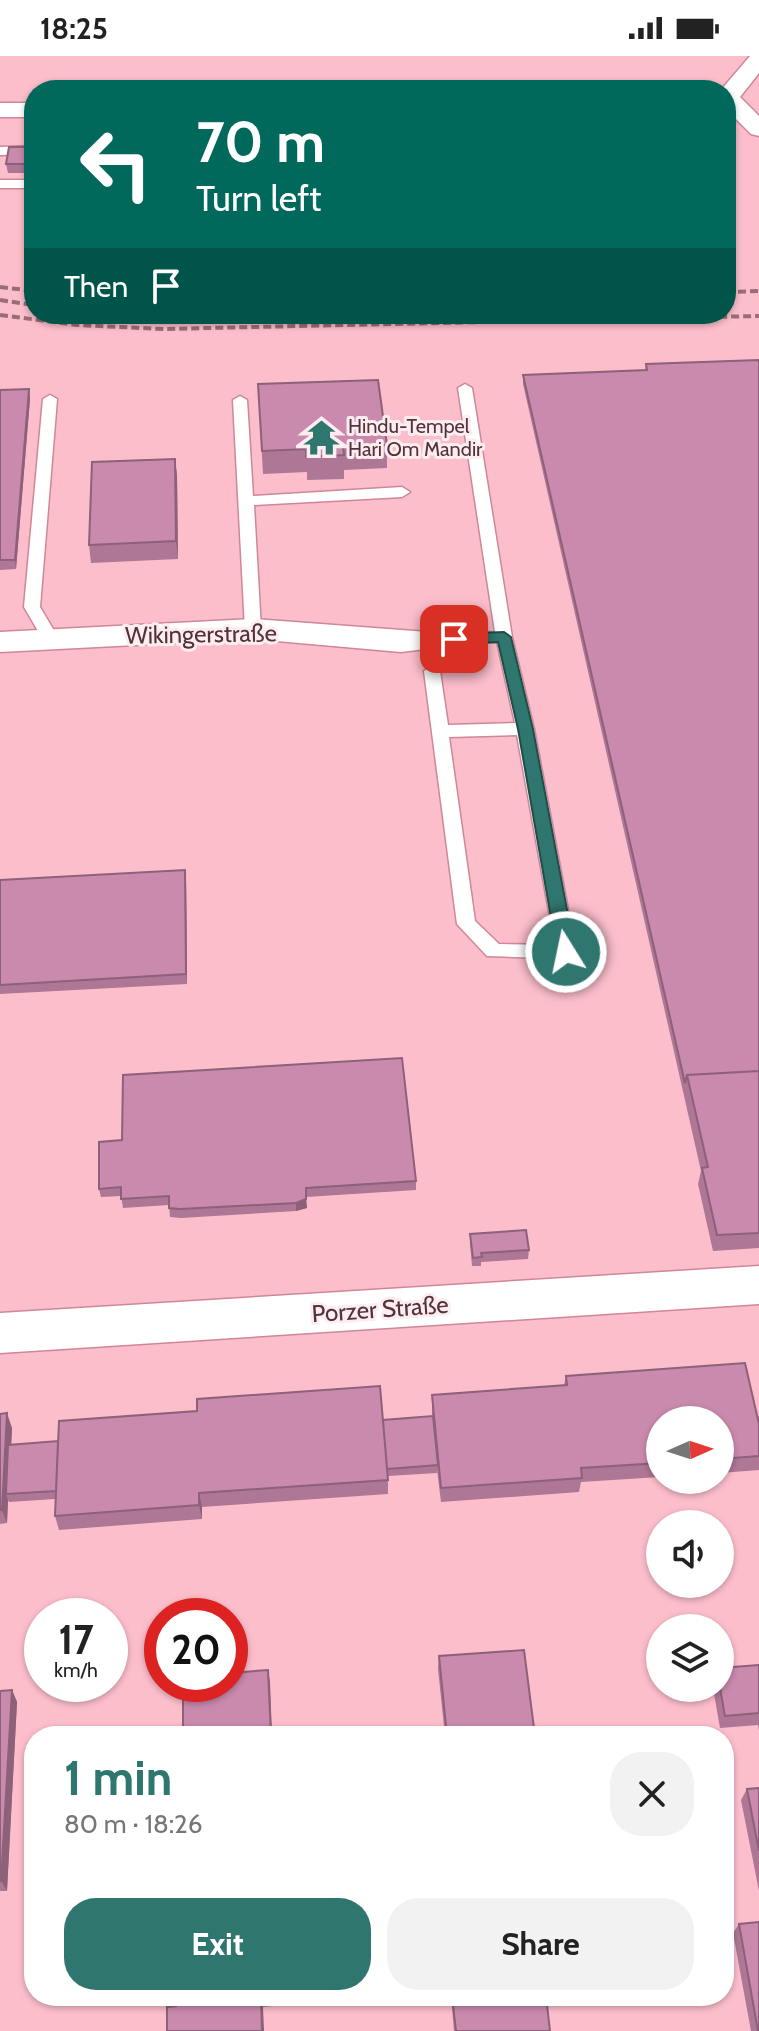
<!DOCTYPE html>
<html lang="en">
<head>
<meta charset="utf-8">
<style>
  body { margin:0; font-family:Cabin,sans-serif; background:#f2f2f2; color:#222; height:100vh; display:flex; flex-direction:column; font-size:30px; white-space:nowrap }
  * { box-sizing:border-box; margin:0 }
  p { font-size:26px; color:#767676 }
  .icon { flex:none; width:44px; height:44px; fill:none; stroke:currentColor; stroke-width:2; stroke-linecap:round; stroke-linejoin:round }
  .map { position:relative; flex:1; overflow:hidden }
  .details { position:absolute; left:24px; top:1670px; width:710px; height:280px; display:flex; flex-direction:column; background:#fff; border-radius:32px; box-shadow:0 2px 6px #0004 }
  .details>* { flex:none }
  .hud { position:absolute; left:24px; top:24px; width:712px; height:244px; border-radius:32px; box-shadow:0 2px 6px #0004; background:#00695c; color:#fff; overflow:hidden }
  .needle { width:52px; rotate:87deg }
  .tools { position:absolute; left:646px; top:1350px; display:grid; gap:16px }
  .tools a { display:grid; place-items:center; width:88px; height:88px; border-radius:50%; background:#fff; box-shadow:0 2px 6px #0004; font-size:40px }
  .speed { position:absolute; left:24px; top:1542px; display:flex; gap:16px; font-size:40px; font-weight:700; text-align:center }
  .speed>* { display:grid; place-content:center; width:104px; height:104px; border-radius:50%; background:#fff; box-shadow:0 2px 6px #0004; line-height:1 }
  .speed small { font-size:20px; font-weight:400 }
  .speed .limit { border:12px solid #d22; background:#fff; color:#111 }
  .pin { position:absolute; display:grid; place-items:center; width:68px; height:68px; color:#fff; margin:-34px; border-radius:16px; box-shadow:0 4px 12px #0006 }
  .me { position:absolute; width:88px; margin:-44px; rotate:350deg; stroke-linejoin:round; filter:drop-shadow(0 0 6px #0008) }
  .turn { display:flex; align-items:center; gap:28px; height:168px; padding:0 40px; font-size:36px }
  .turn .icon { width:104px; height:104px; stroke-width:2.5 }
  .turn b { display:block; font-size:56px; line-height:68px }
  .then { display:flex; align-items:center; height:76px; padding:0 40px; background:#0003; gap:16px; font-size:30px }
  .round { display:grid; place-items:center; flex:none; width:84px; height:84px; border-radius:32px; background:#f2f2f2 }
  .head { display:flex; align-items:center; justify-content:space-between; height:136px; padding:0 40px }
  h1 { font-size:48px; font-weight:800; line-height:60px; color:#2f766e }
  .cta { display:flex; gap:16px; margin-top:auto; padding:16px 40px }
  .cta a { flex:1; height:92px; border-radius:32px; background:#2f766e; color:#fff; font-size:32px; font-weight:800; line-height:92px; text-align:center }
  .cta a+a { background:#f2f2f2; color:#222 }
  .status { display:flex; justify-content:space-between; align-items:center; height:56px; padding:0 40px; background:#fff; direction:ltr }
  .status svg { height:22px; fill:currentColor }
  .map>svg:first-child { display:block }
</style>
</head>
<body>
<div class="status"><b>18:25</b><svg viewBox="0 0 49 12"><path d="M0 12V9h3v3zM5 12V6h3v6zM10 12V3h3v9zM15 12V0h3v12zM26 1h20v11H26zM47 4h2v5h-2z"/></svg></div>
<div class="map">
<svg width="759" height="1975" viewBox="0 0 759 1975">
  <rect width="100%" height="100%" fill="#fcbecb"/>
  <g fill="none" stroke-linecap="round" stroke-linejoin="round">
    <defs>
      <path id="service" d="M34 90V98L0 99V91Z
        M0 124H34V132H0Z
        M465 328 472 332 512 581 534 673 576 896 566 903 487 900 457 868 424 615 432 610 440 615 448 669 515 667 497 586 429 589 421 584 429 579 495 576 458 332ZM517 679 555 889 499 888 475 865 449 681Z
        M50 339 57 343 40 551 59 583 51 588 45 587 24 551 43 343Z
        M240 340 247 344 253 440 402 431 410 436 402 441 254 449 261 573 253 578 245 573 233 344Z"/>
      <path id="minor" d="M750 0H759V17L740 41 759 60V80L751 78 726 53V34H721Z
        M0 47H34V61H0Z
        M253 563 441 577 445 584 441 591 401 596 253 583 0 596V576Z
        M759 1210V1248L0 1297V1257Z"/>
    </defs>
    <use href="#service" stroke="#cf8797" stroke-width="3"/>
    <use href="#minor" stroke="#cf8797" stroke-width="3"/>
    <use href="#service" fill="#fff" fill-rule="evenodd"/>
    <use href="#minor" fill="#fff" fill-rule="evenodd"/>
    <path stroke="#996d76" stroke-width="4" stroke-dasharray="8 4" stroke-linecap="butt" d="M0 231 34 235
      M726 236 759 235
      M0 244 34 249
      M132 258H243
      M0 259 77 269 163 273 759 260"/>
  </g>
  <path fill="#ae7795" d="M34 91V117H8L6 108Z
    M759 304V1192L713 1195 698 1128 701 1115 523 328V319L645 314 646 308Z
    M258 328 387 389V412L344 414V423L307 424V416L263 418Z
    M29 333 30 343 16 513 0 514V334Z
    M175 403 177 420 178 503 91 507 89 489Z
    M186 823 187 928 0 938V824Z
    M99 1086 416 1125V1134L306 1141 307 1152 296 1155 181 1162 170 1161 169 1149 123 1152 121 1140 101 1141 99 1133Z
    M470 1178 529 1194 528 1203 481 1206V1210H472L470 1187Z
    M566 1320 759 1360V1414L720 1417V1364H660V1421L581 1426 579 1436 441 1446 437 1414V1417L388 1420V1438L202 1451V1463L59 1474 55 1460V1443L9 1446 8 1444 7 1467 0 1468V1358L12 1372 11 1389 383 1364 432 1360V1339L564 1329Z
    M439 1600 535 1680H445L438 1613Z
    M759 1609V1674L758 1669 720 1672 713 1632H720Z
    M12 1634 17 1646 7 1835H0V1635Z
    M759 1732V1835L741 1744 747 1733Z
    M739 1868 759 1975H751L733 1877Z
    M176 1940H272V1950L263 1951 176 1950Z
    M451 1940H546L550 1975H454Z"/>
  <path fill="#8d6179" d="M29 333 30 343 16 513 15 504Z
    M175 403 177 420 178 503 176 485Z
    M185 814 186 823 187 928 186 918Z
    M306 1143 307 1152 296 1155V1147Z
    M7 1357 12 1372 9 1438H6L8 1444 7 1467 2 1454Z
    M199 1437 202 1451V1463L199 1449Z
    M268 1614 270 1626 272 1680H271Z
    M12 1634 17 1646 7 1835 1 1825Z
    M261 1943 263 1951 264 1975H262Z"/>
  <path fill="#ca8aad" stroke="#8d6179" stroke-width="2" d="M9 91H34V108H6Z
    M759 304V1015L687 1019 685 1027 523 319 647 314 646 308Z
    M378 324 387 389 343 391 344 399 306 401V393L262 395 258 328Z
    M29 333 15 504H0V334Z
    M175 403 176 485 89 489 92 406Z
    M185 814 186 918 0 929V824Z
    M402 1002 416 1125 306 1132V1143L296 1147 180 1153 169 1152V1140L121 1143V1131L99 1133V1086L122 1084 123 1019Z
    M759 1015V1177L717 1179 702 1112 708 1111 687 1019Z
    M526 1174 529 1194 481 1197 482 1201 473 1202 470 1178Z
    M745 1307 759 1368V1400L720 1403V1364H660V1407L581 1412 582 1422 441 1432 432 1339 567 1329 566 1320Z
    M380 1330 388 1424 199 1437V1449L55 1460 59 1365 197 1355V1343Z
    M7 1357 2 1454H0V1358Z
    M433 1360 438 1409 387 1413 383 1364Z
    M58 1385 56 1435 6 1438 8 1389Z
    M524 1594 535 1680H447L439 1600Z
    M759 1609V1657L725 1660 720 1632V1612Z
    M268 1614 271 1680H183V1628H230V1617Z
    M12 1634 1 1825H0V1635Z
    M759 1732V1795L747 1733Z
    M759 1866V1975H758L739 1868Z
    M176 1940H271V1942L261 1943 262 1975H167V1951L176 1950Z
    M452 1940H546L550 1975H456Z"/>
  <path fill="#2f766e" stroke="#1f4d48" stroke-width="2" d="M504 576 511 581 533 673 575 896 566 903 557 896 518 673 498 586 454 588 446 583 454 578Z"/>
  <defs>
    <symbol id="temple-bare" viewBox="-9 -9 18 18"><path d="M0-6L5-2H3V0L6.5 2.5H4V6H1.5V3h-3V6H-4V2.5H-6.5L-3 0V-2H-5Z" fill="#2f766e" stroke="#feedf0" stroke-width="2.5" paint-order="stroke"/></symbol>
  </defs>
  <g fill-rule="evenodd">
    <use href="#temple-bare" x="296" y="356" width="51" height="51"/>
  </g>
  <g text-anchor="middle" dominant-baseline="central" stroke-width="6" stroke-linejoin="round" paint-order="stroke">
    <g font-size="20" fill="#513339" stroke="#feedf0" text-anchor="start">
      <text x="348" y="370">Hindu-Tempel<tspan x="348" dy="23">Hari Om Mandir</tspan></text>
    </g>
    <g font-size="24" fill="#513339" stroke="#feedf0">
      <text transform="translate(201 578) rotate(-1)">Wikingerstraße</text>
      <text transform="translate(380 1253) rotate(-4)">Porzer Straße</text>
    </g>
  </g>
</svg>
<div class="tools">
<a><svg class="needle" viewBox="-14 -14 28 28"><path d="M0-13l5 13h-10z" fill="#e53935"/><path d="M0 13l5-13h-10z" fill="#767676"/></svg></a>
<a><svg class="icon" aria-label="sound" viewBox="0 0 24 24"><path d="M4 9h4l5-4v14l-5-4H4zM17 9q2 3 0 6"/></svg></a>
<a><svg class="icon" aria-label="layers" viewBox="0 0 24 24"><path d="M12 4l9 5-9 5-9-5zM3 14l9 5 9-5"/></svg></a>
</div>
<div class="speed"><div>17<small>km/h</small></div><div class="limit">20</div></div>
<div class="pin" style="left:454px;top:583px;background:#d93025"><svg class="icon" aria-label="arrive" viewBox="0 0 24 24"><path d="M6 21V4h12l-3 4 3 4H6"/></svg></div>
<svg class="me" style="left:566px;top:896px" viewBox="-20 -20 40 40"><circle r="17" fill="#2f766e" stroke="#fff" stroke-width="3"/><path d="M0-11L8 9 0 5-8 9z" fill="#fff"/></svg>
<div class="hud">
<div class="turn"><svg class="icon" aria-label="left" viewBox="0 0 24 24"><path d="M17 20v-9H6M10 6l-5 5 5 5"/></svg><div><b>70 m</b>Turn left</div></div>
<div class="then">Then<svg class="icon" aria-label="arrive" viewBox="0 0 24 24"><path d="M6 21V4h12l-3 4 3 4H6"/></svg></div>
</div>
<section class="details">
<div class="head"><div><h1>1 min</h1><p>80 m · 18:26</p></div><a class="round"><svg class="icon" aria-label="close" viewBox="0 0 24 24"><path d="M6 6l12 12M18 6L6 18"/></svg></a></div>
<div class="cta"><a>Exit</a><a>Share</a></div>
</section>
</div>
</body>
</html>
